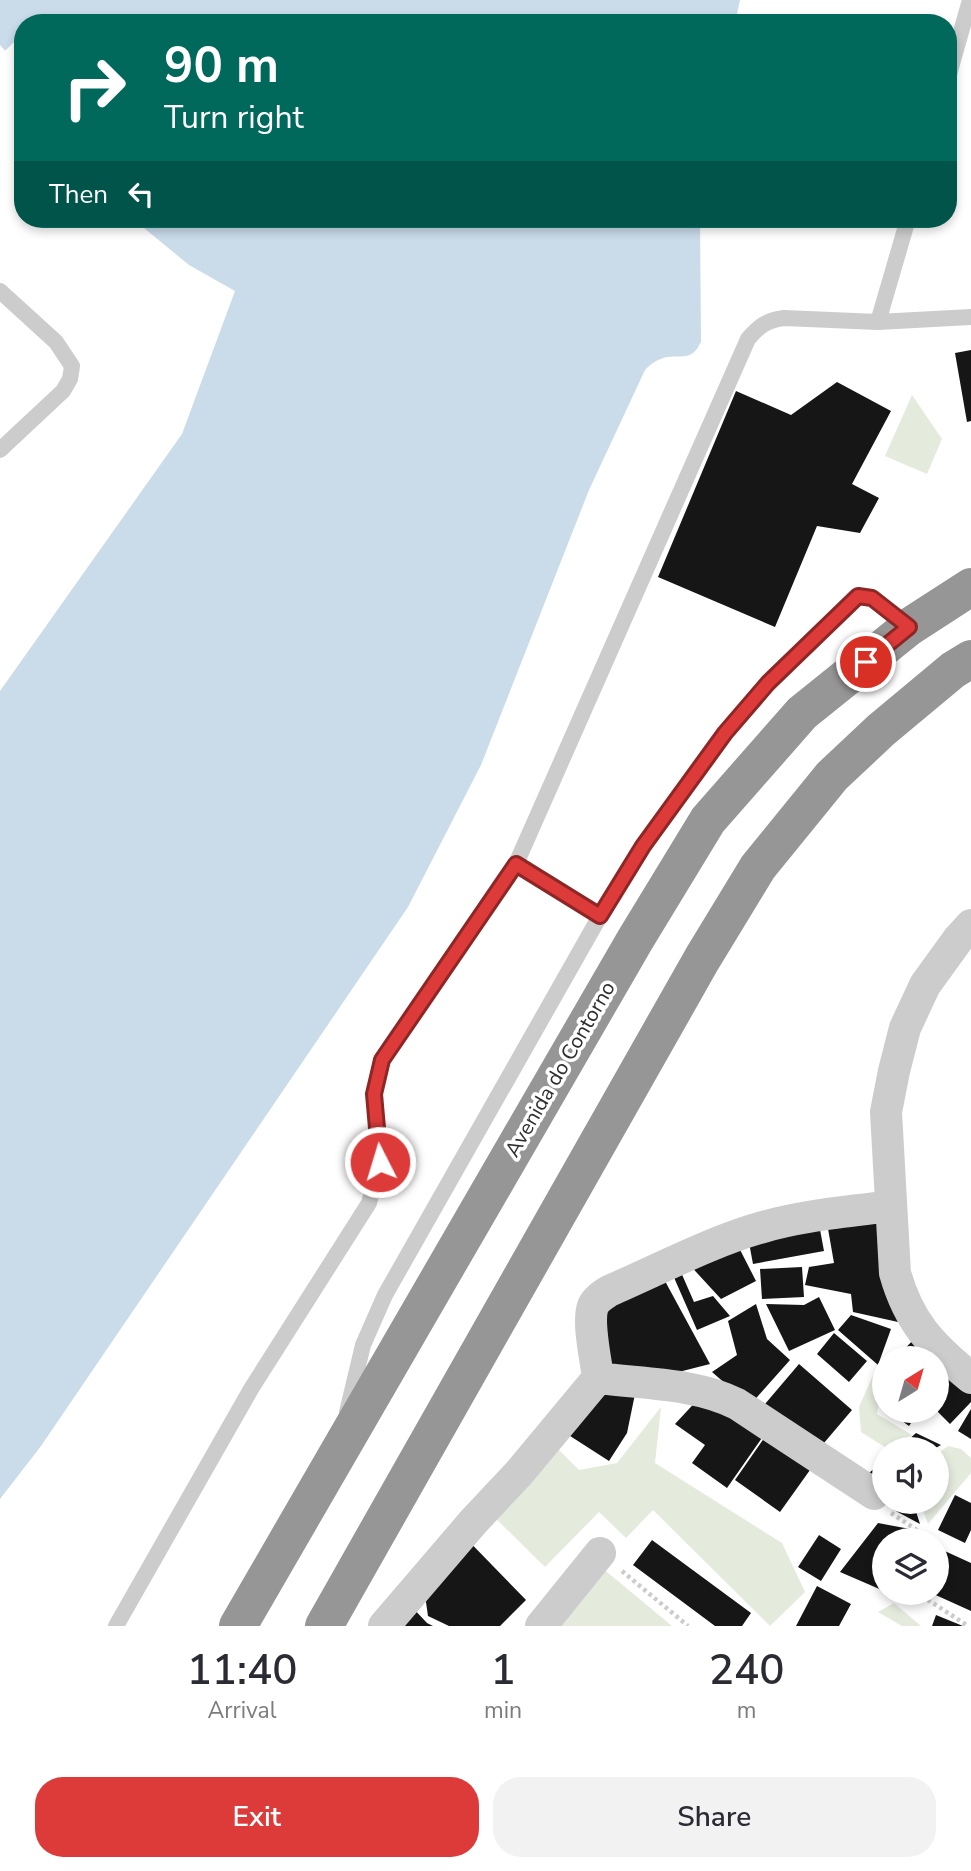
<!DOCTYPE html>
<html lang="en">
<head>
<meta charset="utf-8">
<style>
  body { margin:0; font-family:"Nunito Sans",sans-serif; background:#f2f2f3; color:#2b2b33; height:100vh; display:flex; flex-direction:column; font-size:26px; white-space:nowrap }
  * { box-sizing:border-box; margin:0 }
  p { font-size:23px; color:#7c7c81 }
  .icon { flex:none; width:38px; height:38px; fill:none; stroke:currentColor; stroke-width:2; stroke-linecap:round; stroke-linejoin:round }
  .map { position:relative; height:1626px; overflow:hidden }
  .sheet { display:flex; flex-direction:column; background:#fff; flex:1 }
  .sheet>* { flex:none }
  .banner { position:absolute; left:14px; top:14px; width:943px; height:214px; border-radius:28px; box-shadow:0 4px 10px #0003; background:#00695c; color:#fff; overflow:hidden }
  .needle { width:46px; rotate:37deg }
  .buttons { position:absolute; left:872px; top:1346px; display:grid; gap:14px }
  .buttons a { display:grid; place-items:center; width:77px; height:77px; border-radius:50%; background:#fff; box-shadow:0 4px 10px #0003; font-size:35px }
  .pin { position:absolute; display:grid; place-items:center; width:60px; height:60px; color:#fff; margin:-30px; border:4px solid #fff; border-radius:50%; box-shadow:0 2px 7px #0007 }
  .me { position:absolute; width:77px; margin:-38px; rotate:355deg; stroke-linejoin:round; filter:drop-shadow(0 0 5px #0008) }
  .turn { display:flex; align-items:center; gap:24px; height:147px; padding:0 35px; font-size:32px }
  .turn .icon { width:91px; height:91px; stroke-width:2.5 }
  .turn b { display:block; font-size:49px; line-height:60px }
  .then { display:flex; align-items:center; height:66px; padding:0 35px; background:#0003; gap:14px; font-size:26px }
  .eta { display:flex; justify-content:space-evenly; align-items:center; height:119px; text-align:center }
  .eta b { font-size:42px; font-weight:600; line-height:49px }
  .primary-button { display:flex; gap:14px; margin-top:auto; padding:14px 35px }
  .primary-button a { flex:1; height:80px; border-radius:28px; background:#dc3b3a; color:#fff; font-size:28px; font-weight:600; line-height:80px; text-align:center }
  .primary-button a+a { background:#f2f2f3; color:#2b2b33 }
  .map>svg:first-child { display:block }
</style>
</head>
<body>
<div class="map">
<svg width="971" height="1626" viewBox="0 0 971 1626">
  <rect width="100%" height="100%" fill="#fff"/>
  <path fill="#e4ebdd" d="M912 395 942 439 927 474 885 456Z
    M874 1373 883 1384 877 1414 912 1435 888 1449 861 1432 859 1407Z
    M661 1407 655 1463 782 1543 805 1592 770 1626 653 1510 626 1538 599 1512 545 1567 482 1505 548 1439 579 1470 617 1463Z
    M948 1446 961 1449 971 1458V1473L928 1524 920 1502H936V1455Z
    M601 1567 672 1626H551Z
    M894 1603 921 1626H902L878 1612Z"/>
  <path fill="#cadbea" d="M0 0H740L735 23H23V70L0 45Z
    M133 219H700L701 342C699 345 697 350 694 352 682 363 667 347 645 370L589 490 481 765 408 907 41 1446 0 1499V691L182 434 235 291 189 265Z"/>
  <path fill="#fff" d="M23 33V70L5 51Z"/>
  <path fill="#161616" d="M971 350V421L967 422 955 353Z
    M837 382 891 411 852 484 879 498 860 533 817 526 775 627 658 577 736 391 791 415Z
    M880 1214 898 1322 853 1312 851 1294 805 1285 809 1267 834 1263 827 1223Z
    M818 1219 824 1251 753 1264 747 1232Z
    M734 1238 756 1281 721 1299 686 1261Z
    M802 1267 804 1297 762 1299 760 1269Z
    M659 1270 710 1364 651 1379 602 1364V1301Z
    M680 1270 694 1302 713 1296 730 1316 697 1330 672 1273Z
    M819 1297 835 1330 789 1351 766 1304 804 1305Z
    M756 1304 767 1339 790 1360 750 1405 712 1372 737 1355 728 1321Z
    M851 1315 891 1329 878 1365 838 1330Z
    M834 1333 867 1361 849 1382 817 1354Z
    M915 1338 935 1358H896Z
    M936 1359 971 1393V1402L950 1424 936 1410Z
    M799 1364 852 1410 818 1450 765 1404Z
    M598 1387 635 1394 627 1433 609 1461 567 1434Z
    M701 1396 764 1435 727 1488 692 1463 705 1445 675 1424Z
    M971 1409V1439L958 1431Z
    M887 1410H920L909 1426Z
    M769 1431 815 1463 780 1512 735 1480Z
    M916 1433 941 1445 934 1449H898Z
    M884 1461V1498L865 1476Z
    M955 1495 971 1503V1530L965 1543 938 1530Z
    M887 1502H913L920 1524 894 1510Z
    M878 1523 910 1529 917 1540H884V1591L840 1572Z
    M455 1527 526 1600 500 1626H449L428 1616 420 1561Z
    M819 1535 841 1549 821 1581 798 1567Z
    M652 1540 751 1613 742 1626H715L633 1565Z
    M936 1547 971 1563V1611L929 1592H936Z
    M817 1586 851 1604 839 1626H796Z
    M411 1606 427 1623 433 1626H400Z
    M936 1615 963 1626H932Z"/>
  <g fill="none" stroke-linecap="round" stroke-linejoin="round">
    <path stroke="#ccc" stroke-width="4.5" stroke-dasharray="3.5 3.5" stroke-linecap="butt" d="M891 1513 932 1540
      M622 1571 688 1626
      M916 1592 968 1626"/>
    <path stroke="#ccc" stroke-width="16" d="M948 78 970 0
      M0 291 56 342 72 366 70 379 63 391 0 450
      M878 322 971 317
      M516 864 600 916
      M347 1412 363 1345 385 1295 600 916 643 846 725 733 768 683 858 596 872 598 909 627
      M116 1626 251 1389 369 1203 380 1162 374 1095 381 1060 516 864 748 339C759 326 767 320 784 318L878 322 908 219"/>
    <path stroke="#ccc" stroke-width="32" d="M971 925 959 938 925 985 905 1028 894 1071 886 1112 895 1273C909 1323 932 1346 971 1378
      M598 1378C643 1384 696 1383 737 1404L874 1494
      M384 1626 473 1522 519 1473 598 1378C596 1360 587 1322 593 1306 596 1299 603 1295 609 1291 660 1269 710 1242 763 1227 804 1215 848 1212 890 1206
      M541 1626 600 1553"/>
    <path stroke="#969696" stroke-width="38" d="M238 1626 635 940 708 820 802 713 909 627 971 587
      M324 1626 702 959 758 867 832 776 881 730 953 670 971 659"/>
  </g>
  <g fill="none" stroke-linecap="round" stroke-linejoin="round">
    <defs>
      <path id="route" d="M380 1162 374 1094 382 1060 516 864 600 916 643 846 725 733 768 683 858 596 872 598 909 627 866 662"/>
    </defs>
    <use href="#route" stroke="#8f2626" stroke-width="18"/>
    <use href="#route" stroke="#dc3b3a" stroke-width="12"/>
  </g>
  <g text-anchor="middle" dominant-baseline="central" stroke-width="7" stroke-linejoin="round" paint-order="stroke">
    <g font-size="21" fill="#2f2f2f" stroke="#fff">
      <text transform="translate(560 1069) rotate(-60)">Avenida do Contorno</text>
    </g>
  </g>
</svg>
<div class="buttons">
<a><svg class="needle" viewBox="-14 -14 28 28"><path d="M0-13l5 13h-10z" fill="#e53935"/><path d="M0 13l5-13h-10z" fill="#7c7c81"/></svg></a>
<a><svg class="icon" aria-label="sound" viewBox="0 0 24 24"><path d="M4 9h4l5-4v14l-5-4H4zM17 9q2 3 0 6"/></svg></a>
<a><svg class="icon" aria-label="layers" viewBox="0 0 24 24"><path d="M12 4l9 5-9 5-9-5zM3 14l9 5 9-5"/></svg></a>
</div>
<div class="pin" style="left:866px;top:662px;background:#d93025"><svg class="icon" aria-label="arrive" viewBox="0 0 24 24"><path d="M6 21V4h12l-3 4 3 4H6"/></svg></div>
<svg class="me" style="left:380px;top:1162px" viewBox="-20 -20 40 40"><circle r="17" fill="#dc3b3a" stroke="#fff" stroke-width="3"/><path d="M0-11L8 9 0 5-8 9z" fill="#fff"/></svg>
<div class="banner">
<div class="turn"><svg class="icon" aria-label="right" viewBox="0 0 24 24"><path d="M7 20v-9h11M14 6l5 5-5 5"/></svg><div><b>90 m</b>Turn right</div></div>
<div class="then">Then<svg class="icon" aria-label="left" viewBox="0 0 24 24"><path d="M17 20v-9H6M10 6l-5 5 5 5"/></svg></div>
</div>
</div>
<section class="sheet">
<div class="eta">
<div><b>11:40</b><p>Arrival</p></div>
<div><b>1</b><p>min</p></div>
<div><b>240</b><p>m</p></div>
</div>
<div class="primary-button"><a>Exit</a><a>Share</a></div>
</section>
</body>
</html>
